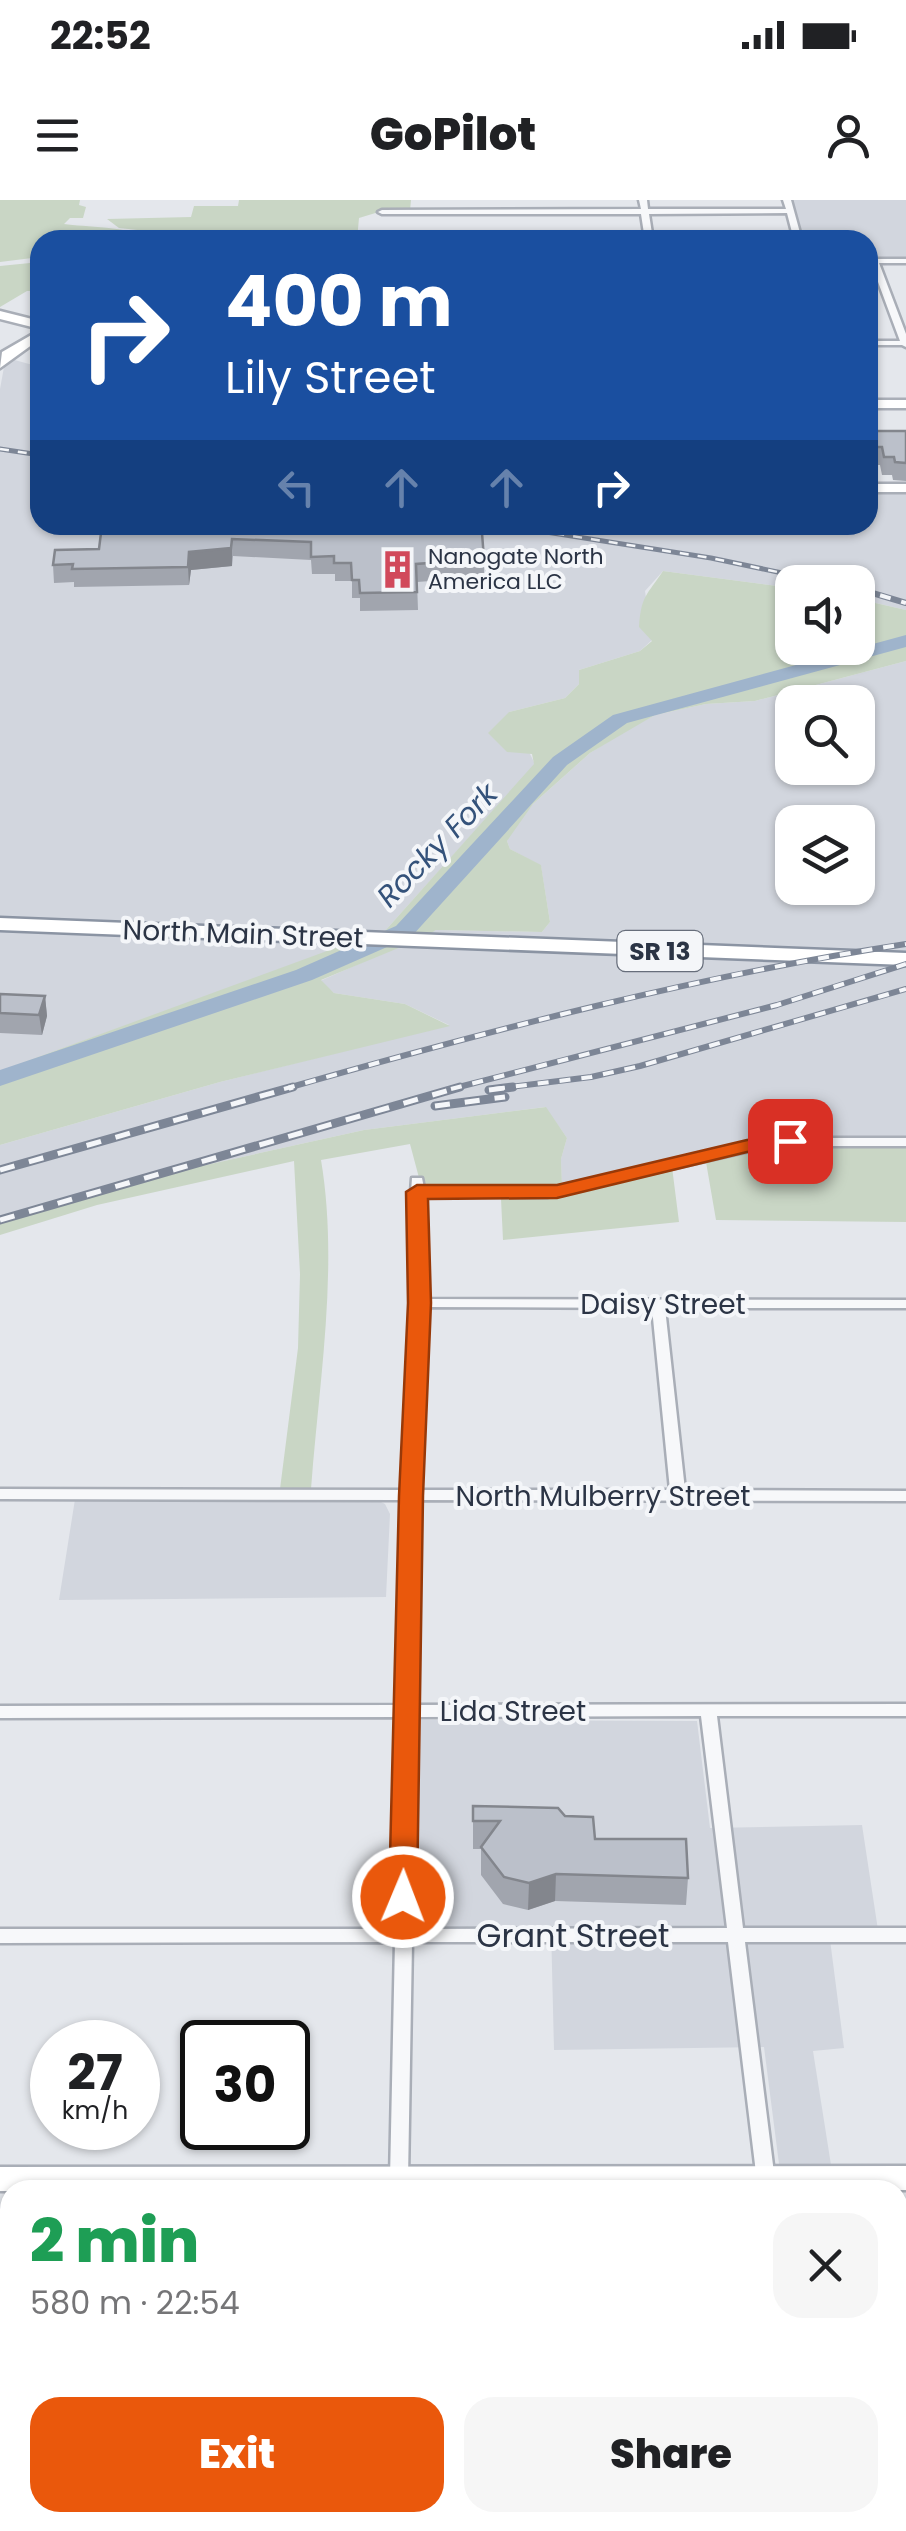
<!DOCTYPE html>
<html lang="en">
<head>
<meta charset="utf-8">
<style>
  body { margin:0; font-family:Poppins,sans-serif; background:#f6f6f6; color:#202124; height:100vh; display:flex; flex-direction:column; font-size:38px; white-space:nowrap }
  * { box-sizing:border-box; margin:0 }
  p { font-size:32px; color:#757577 }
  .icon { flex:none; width:55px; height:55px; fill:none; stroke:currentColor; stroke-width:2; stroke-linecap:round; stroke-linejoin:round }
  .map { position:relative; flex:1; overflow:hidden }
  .side { position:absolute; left:0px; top:1980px; width:908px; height:352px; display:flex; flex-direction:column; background:#fff; border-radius:30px 30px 0 0; box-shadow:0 2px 8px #0004 }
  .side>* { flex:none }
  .guide { position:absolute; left:30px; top:30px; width:848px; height:305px; border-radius:30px; box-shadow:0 2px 8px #0004; background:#1a4fa0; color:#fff; overflow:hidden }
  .buttons { position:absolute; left:775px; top:365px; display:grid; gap:20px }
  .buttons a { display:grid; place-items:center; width:100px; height:100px; border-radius:20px; background:#fff; box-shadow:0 2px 8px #0004; font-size:50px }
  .speed { position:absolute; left:30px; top:1820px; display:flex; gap:20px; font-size:50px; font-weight:700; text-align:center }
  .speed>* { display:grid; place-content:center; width:130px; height:130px; border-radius:50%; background:#fff; box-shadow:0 2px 8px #0004; line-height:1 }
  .speed small { font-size:25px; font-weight:400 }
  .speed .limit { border:5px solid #111; border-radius:15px; background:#fff; color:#111 }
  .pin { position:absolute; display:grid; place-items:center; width:85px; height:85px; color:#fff; margin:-42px; border-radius:20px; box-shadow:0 5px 15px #0006 }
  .me { position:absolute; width:110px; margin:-55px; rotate:1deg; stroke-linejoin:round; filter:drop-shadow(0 0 8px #0008) }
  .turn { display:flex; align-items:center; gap:35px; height:210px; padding:0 30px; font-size:45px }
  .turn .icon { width:130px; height:130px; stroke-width:2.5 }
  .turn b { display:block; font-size:70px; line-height:85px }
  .lanes { display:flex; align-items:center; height:95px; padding:0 30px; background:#0003; justify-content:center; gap:50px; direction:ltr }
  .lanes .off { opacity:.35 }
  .round { display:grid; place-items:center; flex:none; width:105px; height:105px; border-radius:30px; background:#f6f6f6 }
  .overview { display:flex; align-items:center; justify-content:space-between; height:170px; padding:0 30px }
  h1 { font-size:60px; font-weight:800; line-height:75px; color:#1e9e55 }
  .primary-button { display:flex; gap:20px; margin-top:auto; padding:20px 30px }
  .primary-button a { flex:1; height:115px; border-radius:30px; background:#ea580c; color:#fff; font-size:40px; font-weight:800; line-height:115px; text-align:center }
  .primary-button a+a { background:#f6f6f6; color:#202124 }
  .status { display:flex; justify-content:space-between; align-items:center; height:70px; padding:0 50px; background:#fff; direction:ltr }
  .status svg { height:28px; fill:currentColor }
  header { display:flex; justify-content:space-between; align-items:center; height:130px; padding:0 30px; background:#fff; font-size:45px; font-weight:800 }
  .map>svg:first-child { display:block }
</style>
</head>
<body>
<div class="status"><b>22:52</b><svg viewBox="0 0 49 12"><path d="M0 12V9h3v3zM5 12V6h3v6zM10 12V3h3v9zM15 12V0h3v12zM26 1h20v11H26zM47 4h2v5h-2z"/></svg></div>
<header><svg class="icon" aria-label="menu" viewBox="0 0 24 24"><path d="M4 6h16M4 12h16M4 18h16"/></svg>GoPilot<svg class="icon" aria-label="person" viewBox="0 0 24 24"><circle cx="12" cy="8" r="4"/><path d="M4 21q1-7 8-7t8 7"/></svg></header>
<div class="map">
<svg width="906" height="2331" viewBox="0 0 906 2331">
  <rect width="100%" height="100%" fill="#e4e7ec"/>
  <path fill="#d2d6de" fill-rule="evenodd" d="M792 0H906V60H868V40H804Z
    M11 159 40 167V325H868V292H906V410L858 399V382H792V388L663 371 645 391 652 440 640 451 579 470V484L565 498 509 512 535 564 384 732 0 871V189L4 167Z
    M906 461V945L759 948 562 995 561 959 567 938 545 907 364 930 129 982 0 1020V945L220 882 449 825 405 804 334 793 320 781 436 730 542 732 550 722 541 666 510 649 507 641 510 632 533 604 590 553 627 530 655 515 706 504 755 501ZM792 502H858V568H792ZM792 622H858V688H792Z
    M76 1293 375 1299 385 1304 390 1314 386 1397 59 1400Z
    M417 1520 697 1521 710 1628 862 1625 878 1730 829 1732 844 1848 813 1851 831 1965 779 1964 764 1847 554 1850 551 1727 414 1728Z"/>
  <path fill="#c9d6c5" d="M0 0H80L79 5 86 7 83 18H70L64 24C84 27 130 26 148 39L40 40V57L0 62Z
    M239 0H411L410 11H382L359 18 357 40H196L193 36 119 28 107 19 191 17 194 6H238Z
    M40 62V91H27L0 107V66Z
    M663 371 792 388V448H858V399L906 410V461L755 501 706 504 655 515 590 553 533 604 507 641 510 649 541 665 550 722 542 732 436 730 428 735 384 732 534 564 532 554 507 552 488 533 509 512 565 498 579 484V470L640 451 652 441 639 427C641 396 647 395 663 371Z
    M346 744 401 747 321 780 334 793 405 804 450 826 220 882 0 945V871Z
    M546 907 567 938 561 959 562 986 422 989 410 944 321 960C339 1067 319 1181 311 1289H280L298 1148 300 1074 294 961 97 1005 0 1035V1020L129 982 364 930Z
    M785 945H906V1022L716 1020 706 962Z
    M672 967 679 1022 503 1040 501 999 562 995Z
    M0 2302H10V2322H377V2331H0Z"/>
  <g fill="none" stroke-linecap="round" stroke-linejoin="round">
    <path fill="#9fb4cc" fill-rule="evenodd" d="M906 435V447L627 523 567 565 412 736 312 780 0 886V870L296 770 396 726 553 557 613 515Z"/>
    <defs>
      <path id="street" d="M639 0H647L648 9H786L783 0H791L802 40H794L787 13 649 14 653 40H645L641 14H382L378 12 382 10 641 9Z
        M868 59H906V63H879L906 134V147L902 145H868V141H900L871 63H868Z
        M771 938H906V946H771L547 997 424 996 427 1099 906 1100V1108H665L685 1290 906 1291V1301L418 1300 415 1505 906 1504V1516H717L743 1728H906V1742H745L775 1981 772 1987 766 1989 760 1987 757 1981 728 1742H412L408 1979 405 1985 399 1987 393 1985 390 1979 395 1742 0 1743V1729H395L399 1517 0 1518V1506L400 1505 404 1300 0 1299V1289L404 1290 413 1103 411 992 412 978H422L424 988 547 989ZM427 1107 652 1108 670 1290H418ZM701 1516 727 1728 412 1729 415 1517Z
        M898 2276H906V2294H898Z
        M0 2279H10V2297H0Z
        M387 2322H407V2331H387Z
        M794 2322H814L815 2331H795Z"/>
      <path id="secondary" d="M0 111 40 121V129L0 119Z
        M40 130V139L0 168 2 152Z
        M868 200H906V208H868Z
        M868 284H906V292H868Z
        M906 1966V1990L0 1991V1967Z"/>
      <path id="highway" d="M0 718 906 753V765L0 730Z"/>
    </defs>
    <use href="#street" stroke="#a9aeb7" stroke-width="5"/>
    <use href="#secondary" stroke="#a9aeb7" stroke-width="5"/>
    <use href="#highway" stroke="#8b94a3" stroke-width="5"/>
    <use href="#street" fill="#f7f8fa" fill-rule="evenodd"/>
    <use href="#secondary" fill="#fff" fill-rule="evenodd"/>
    <use href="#highway" fill="#fff" fill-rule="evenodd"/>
    <defs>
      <path id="rail-far2" d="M0 249 40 255
        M502 325 711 358 825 382
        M858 389 867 392"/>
      <path id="rail-far1" d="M859 389 906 403
        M284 889C488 831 696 776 906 744
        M451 889 777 805 906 764
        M494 889 591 877 640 866 906 789"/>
      <path id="rail" d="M489 890 513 887
        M435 906 505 897
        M0 970 293 887
        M0 1020 460 887"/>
    </defs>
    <use href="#rail-far2" stroke="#7d8696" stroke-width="5"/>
    <use href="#rail-far1" stroke="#7d8696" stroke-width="6"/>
    <use href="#rail" stroke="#7d8696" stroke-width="9"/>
    <use href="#rail-far2" stroke="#f4f6f9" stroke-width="2.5" stroke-dasharray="9" stroke-linecap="butt"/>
    <use href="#rail-far1" stroke="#f4f6f9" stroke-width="4" stroke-dasharray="11" stroke-linecap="butt"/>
    <use href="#rail" stroke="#f4f6f9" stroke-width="5" stroke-dasharray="15" stroke-linecap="butt"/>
  </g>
  <path fill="#a1a5ae" d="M868 231H906V281L893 280 892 275H882L880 265H868Z
    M69 325H455V333L484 359V377L417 382 418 410 360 411V398H352V381H335V374H312L311 360 233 356 232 366 191 370 189 385 74 387V382L54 383 53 365 99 349 101 334 100 329 70 330Z
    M0 794 45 796 47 816 42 835 0 833Z
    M473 1606 565 1616 595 1639 688 1678 686 1705 555 1701 528 1710 503 1704 481 1675V1649H473Z"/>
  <path fill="#83868d" d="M232 339V366L191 370 189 385 188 367 189 352Z
    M45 796 47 816 42 835 39 815Z
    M556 1674 555 1701 528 1710 529 1683Z"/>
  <path fill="#bbc0ca" stroke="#83868d" stroke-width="2.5" d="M868 231H906V263L895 262 894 257H884L882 247H868Z
    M102 325H455V333H482L484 359 416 364 417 392 360 393 359 380H352L351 363H334V356L311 357V342L232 339 231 348 189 352 188 367 72 369 73 364 53 365 55 350 99 349Z
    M0 794 45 796 39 815 0 813Z
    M473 1606 558 1608 565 1616 593 1617 595 1639H686L688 1678 556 1674 529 1683 504 1677 481 1647 500 1621H473Z"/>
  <path fill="#ea580c" stroke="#983908" stroke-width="2.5" d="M790 935 801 941 798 946 747 952 557 998 428 999 431 1103 423 1296 417 1697 413 1705 403 1708 393 1705 389 1697 399 1296 408 1103 406 992 417 985H557L747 940Z"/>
  <defs>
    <symbol id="building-bare" viewBox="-9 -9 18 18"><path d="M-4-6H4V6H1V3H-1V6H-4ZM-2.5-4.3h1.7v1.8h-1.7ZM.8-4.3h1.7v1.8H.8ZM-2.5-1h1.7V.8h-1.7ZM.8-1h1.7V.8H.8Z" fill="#d1495b" stroke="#f4f6f9" stroke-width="2.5" paint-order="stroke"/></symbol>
  </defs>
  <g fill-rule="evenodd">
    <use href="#building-bare" x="370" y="342" width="55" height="55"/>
  </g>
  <g text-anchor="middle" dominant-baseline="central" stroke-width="8" stroke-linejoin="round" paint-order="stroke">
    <g font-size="22" fill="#2b3445" stroke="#f4f6f9" text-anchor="start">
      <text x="428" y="356">Nanogate North<tspan x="428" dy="25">America LLC</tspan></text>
    </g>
    <rect fill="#f4f6f9" stroke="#676e7b" stroke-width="2.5" x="617.5" y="731" width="85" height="40" rx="8"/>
    <g font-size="25" font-weight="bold" fill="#2b3445">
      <text x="660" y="751">SR 13</text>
    </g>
    <g font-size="28" fill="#2b3445" stroke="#f4f6f9">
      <text transform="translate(243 734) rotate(2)">North Main Street</text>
      <text x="663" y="1104">Daisy Street</text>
      <text x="603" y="1296">North Mulberry Street</text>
      <text x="513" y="1511">Lida Street</text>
    </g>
    <g font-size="30" font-style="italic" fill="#34527a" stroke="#f4f6f9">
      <text transform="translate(437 645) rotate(-46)">Rocky Fork</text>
    </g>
    <g font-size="32" fill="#2b3445" stroke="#f4f6f9">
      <text x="573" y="1735">Grant Street</text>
    </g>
  </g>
</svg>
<div class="buttons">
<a><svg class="icon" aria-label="sound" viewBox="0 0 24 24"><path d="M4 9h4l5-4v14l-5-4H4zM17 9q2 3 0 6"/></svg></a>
<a><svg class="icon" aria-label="search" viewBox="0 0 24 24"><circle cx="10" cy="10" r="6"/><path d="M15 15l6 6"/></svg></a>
<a><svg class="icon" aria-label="layers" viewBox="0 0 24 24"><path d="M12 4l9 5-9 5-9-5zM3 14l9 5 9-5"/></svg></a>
</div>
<div class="speed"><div>27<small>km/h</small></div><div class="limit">30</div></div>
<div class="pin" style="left:790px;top:941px;background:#d93025"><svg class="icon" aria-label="arrive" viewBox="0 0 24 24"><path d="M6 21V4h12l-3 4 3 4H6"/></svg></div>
<svg class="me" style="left:403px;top:1697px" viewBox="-20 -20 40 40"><circle r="17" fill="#ea580c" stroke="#fff" stroke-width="3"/><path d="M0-11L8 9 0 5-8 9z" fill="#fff"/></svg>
<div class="guide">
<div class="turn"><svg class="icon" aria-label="right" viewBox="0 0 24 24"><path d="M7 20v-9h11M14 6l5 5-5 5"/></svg><div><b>400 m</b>Lily Street</div></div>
<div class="lanes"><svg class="icon off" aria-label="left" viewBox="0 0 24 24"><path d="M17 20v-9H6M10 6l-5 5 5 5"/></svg><svg class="icon off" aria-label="ahead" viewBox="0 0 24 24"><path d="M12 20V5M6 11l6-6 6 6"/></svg><svg class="icon off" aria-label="ahead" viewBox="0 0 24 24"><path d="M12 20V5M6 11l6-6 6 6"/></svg><svg class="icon" aria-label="right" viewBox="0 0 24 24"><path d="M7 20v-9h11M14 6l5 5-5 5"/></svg></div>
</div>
<section class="side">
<div class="overview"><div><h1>2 min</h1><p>580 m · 22:54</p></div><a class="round"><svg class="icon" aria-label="close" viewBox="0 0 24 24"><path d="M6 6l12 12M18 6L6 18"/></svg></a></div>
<div class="primary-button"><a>Exit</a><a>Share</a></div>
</section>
</div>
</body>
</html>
